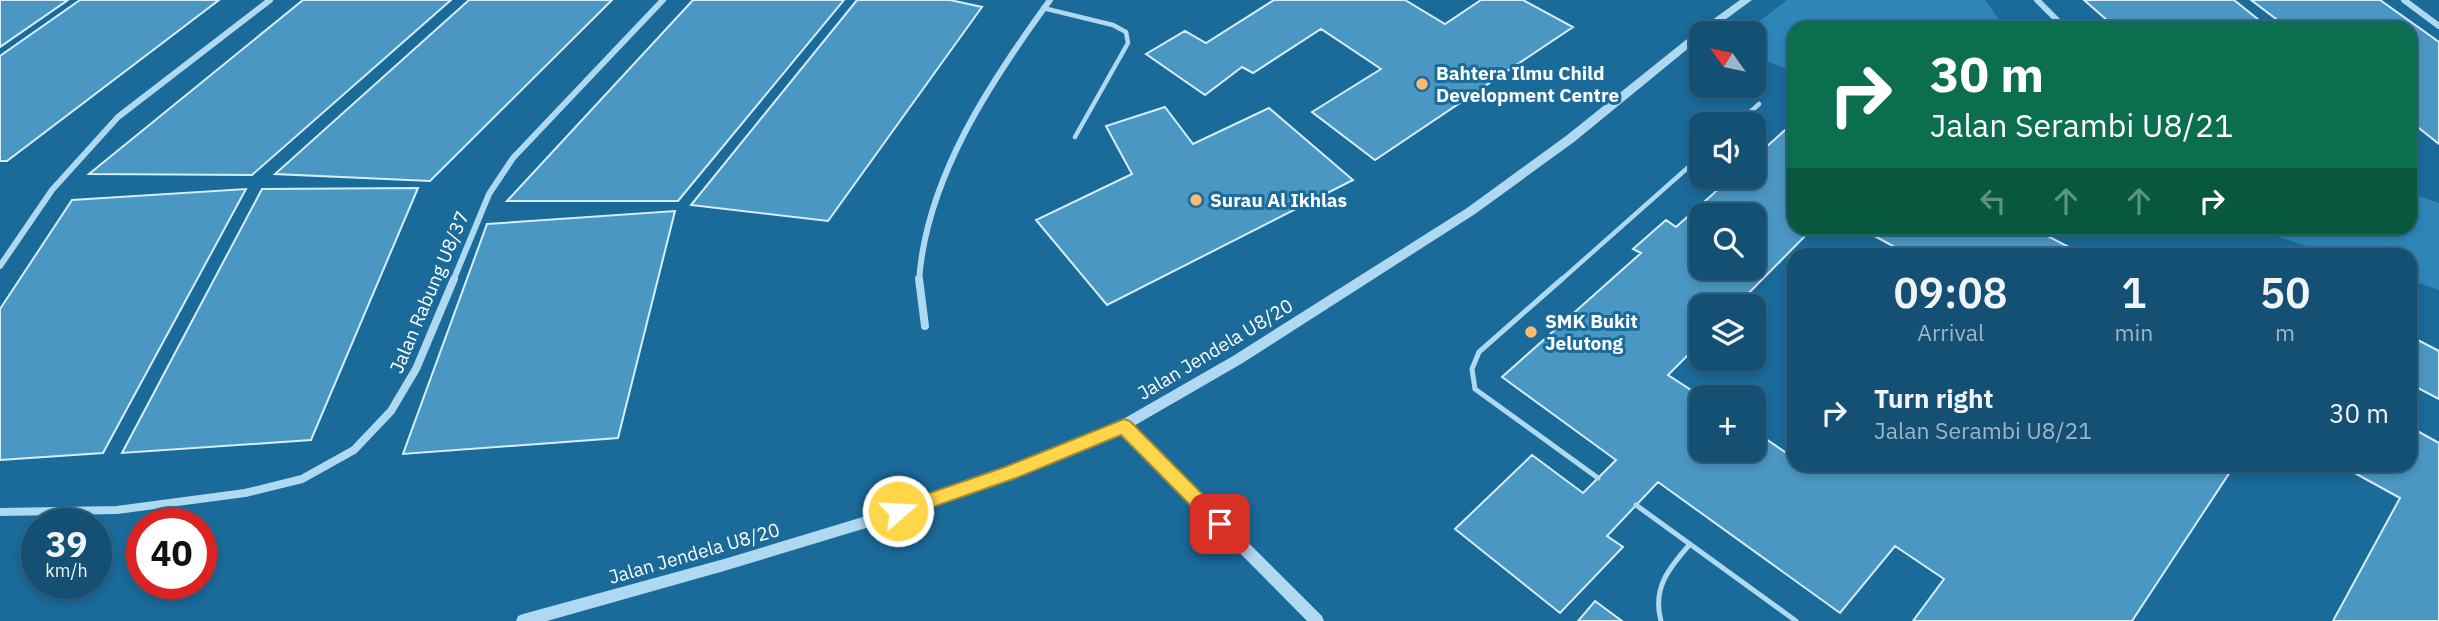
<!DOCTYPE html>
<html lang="en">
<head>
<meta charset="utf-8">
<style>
  body { margin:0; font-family:"IBM Plex Sans",sans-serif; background:#215a7c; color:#f1f3f6; height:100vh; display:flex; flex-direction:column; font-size:26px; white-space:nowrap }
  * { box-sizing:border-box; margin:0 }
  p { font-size:23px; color:#9db5c5 }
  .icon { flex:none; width:38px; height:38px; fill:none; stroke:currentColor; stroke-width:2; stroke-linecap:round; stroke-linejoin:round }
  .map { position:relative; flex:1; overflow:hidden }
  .sheet { position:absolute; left:1787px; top:248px; width:630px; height:224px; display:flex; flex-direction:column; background:#145074; border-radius:21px; box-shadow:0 4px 10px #0003,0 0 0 2px #336786 }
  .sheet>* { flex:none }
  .hud { position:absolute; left:1787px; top:21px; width:630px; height:214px; border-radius:21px; box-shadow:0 4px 10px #0003,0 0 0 2px #336786; background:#0b6e4f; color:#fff; overflow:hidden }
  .needle { width:46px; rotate:303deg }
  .controls { position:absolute; left:1689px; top:21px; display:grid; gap:14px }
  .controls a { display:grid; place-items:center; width:77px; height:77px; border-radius:14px; background:#145074; box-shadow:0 4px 10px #0003,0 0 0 2px #336786; font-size:35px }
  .speed { position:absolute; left:21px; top:508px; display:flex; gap:14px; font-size:35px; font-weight:700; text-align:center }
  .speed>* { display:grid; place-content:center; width:91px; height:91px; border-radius:50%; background:#145074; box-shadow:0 4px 10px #0003,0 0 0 2px #336786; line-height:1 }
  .speed small { font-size:18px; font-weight:400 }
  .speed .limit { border:10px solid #d22; background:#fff; color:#111 }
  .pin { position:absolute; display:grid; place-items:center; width:60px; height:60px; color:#fff; margin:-30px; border-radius:14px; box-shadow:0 4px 10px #0006 }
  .me { position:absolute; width:77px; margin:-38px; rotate:71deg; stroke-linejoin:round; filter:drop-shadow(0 0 5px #0008) }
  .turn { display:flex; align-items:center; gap:24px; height:147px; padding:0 28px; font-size:32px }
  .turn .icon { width:91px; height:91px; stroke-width:2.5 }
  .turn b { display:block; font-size:49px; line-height:60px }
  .lanes { display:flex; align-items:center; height:66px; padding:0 28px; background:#0003; justify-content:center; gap:35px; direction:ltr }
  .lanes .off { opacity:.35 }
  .eta { display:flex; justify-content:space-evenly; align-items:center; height:119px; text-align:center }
  .eta b { font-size:42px; font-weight:600; line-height:49px }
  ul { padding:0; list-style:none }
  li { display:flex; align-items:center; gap:21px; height:91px; padding:0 28px }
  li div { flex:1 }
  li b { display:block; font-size:26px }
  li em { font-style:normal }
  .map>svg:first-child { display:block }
</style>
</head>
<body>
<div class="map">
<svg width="2439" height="621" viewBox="0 0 2439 621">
  <rect width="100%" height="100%" fill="#1a6a9a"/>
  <path fill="#2d86b7" d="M1787 0H1985L2005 28H1794V71L1754 57V33H1744Z
    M2410 193 2439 203V290L2410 280V256L2335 255 2251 228H2410Z"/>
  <path fill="#4b97c3" stroke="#d7eefc" stroke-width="2" fill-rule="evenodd" d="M0 0H68L0 47Z
    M80 0H219L7 161H0V56Z
    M303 0H451L252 175 89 174Z
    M469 0H612L430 181 275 174Z
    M693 0H844L678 201H507Z
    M857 0H950L982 7 828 221 691 205Z
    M1274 0H1405L1445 24 1481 0H1523L1573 27 1375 160 1312 112 1381 69 1321 29 1253 73 1242 67 1205 95 1146 54 1185 31 1206 43Z
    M2084 0H2234L2269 28H2116Z
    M2251 0H2380L2439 42V144L2410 121V28H2288Z
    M1165 107 1193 144 1269 108 1353 180 1107 305 1036 220 1132 174 1106 126Z
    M1794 122V228H1813L1736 306H1701V342L1668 375 1702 397 1701 450H1754V431L1794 458V466H1806L1814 471 1819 466H2234L2132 621H1913L1944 579 1895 546 1840 613 1658 482 1607 536 1623 547 1560 613 1455 529 1532 455 1583 493 1616 460 1502 377 1641 253 1633 249 1666 220 1676 227 1732 177H1754V158ZM1701 215H1754V268H1701Z
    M418 188 311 440 122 453 262 189Z
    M246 189 103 453 0 460V309L72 200Z
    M675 211 618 438 403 454 487 224Z
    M1860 228H2032L2069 247 2062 256H1911Z
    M2410 336 2439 351V399L2410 384Z
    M2410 427 2439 443V621H2333L2400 498 2342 466H2410Z
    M1595 601 1622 621H1578Z"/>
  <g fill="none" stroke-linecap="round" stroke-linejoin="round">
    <path stroke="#afd9f1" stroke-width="4.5" d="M1043 8 1113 25 1126 32 1128 43 1075 137
      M1737 124 1759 104
      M1560 281 1701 156"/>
    <path stroke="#afd9f1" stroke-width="5" d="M1562 279 1479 352 1472 369 1475 389 1598 478
      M1636 505 1796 621
      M1661 621C1652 588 1669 568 1690 544"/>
    <path stroke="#afd9f1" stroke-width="6" d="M2037 0 2065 28
      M2404 0 2439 26
      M0 266 52 190 118 117 270 0
      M453 281 489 194 513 158 663 0
      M919 281C926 178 991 81 1050 0"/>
    <path stroke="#afd9f1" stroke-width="8" d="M919 279 925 326
      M0 512 117 510 245 493 302 479 354 450 391 411 416 369 454 279"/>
    <path fill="#afd9f1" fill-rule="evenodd" d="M1740 0H1752L1707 33H1701V38L1574 142 1475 214 1241 364 1132 427 1322 616 1324 621H1307L1121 433 1015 476 876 525 724 571 547 621H516L518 616 523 614 724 559 876 513 1005 468 1118 422 1233 356 1467 208 1566 136 1697 31Z"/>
  </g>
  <path fill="#ffd54a" stroke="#a68a30" stroke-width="2" d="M1124 419 1130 421 1226 518 1229 524 1226 529 1220 531 1214 529 1121 435 1016 478 898 519 892 517 889 511 892 506 1005 467Z"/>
  <g fill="#ffbb6f" stroke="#1a6a9a" stroke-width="2.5">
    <circle cx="1422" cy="84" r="7"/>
    <circle cx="1196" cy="200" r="7"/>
    <circle cx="1531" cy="332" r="7"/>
  </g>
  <g text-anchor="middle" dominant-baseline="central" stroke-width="6" stroke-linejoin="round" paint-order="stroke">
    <g font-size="19" font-weight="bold" fill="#fff" stroke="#1a6a9a" text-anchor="start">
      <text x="1436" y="73">Bahtera Ilmu Child<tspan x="1436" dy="22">Development Centre</tspan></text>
      <text x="1210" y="200">Surau Al Ikhlas</text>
      <text x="1545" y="321">SMK Bukit<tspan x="1545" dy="22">Jelutong</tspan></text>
    </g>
    <g font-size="19" fill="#fff" stroke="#1a6a9a">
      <text transform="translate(429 292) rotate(-67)">Jalan Rabung U8/37</text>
      <text transform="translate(1215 349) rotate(-31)">Jalan Jendela U8/20</text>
      <text transform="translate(694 553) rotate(-16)">Jalan Jendela U8/20</text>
    </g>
  </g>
</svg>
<div class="controls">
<a><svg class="needle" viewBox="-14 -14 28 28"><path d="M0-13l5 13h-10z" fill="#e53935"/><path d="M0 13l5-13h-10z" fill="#9db5c5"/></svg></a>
<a><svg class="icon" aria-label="sound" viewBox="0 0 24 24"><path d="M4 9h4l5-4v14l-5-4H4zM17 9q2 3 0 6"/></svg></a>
<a><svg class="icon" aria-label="search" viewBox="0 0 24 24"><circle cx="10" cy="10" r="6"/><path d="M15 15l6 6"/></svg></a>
<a><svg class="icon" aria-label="layers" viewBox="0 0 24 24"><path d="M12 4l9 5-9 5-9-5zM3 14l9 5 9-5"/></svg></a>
<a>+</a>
</div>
<div class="speed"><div>39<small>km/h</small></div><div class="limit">40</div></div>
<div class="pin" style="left:1220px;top:524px;background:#d93025"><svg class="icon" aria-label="arrive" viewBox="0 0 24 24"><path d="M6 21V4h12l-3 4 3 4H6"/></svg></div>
<svg class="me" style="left:898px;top:511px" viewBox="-20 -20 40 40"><circle r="17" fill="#ffd54a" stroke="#fff" stroke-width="3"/><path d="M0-11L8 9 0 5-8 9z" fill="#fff"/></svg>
<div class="hud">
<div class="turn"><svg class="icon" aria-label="right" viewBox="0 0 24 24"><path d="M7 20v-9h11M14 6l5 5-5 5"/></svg><div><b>30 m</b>Jalan Serambi U8/21</div></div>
<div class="lanes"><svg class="icon off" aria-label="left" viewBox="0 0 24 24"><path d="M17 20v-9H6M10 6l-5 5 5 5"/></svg><svg class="icon off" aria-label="ahead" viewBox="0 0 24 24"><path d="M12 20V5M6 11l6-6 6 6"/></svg><svg class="icon off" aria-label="ahead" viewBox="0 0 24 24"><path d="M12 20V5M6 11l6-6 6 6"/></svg><svg class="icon" aria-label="right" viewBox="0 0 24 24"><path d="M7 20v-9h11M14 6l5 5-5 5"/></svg></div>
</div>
<section class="sheet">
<div class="eta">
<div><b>09:08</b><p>Arrival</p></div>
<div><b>1</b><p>min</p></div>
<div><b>50</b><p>m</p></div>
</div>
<ul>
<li><svg class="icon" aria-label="right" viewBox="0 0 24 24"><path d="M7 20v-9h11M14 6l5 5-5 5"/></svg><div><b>Turn right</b><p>Jalan Serambi U8/21</p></div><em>30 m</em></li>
</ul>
</section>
</div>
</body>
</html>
